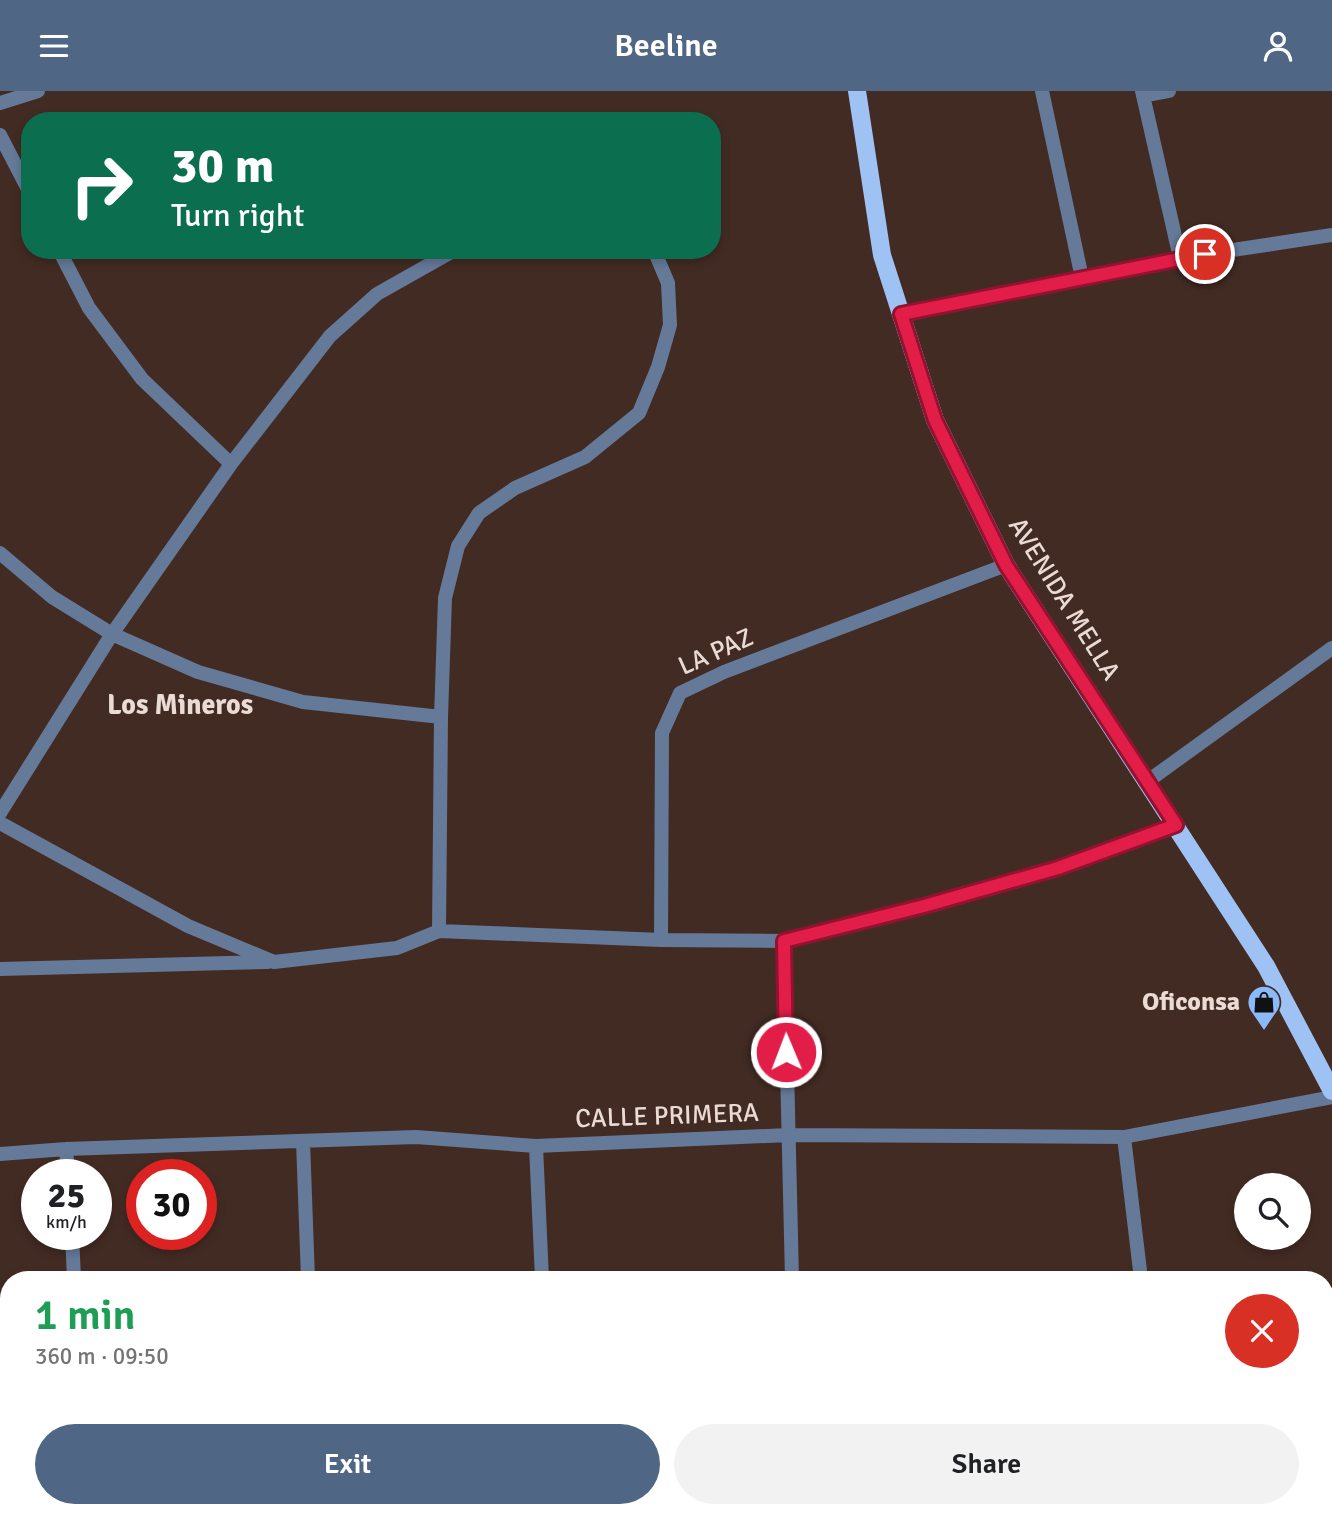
<!DOCTYPE html>
<html lang="en">
<head>
<meta charset="utf-8">
<style>
  body { margin:0; font-family:Signika,sans-serif; background:#f2f2f2; color:#202124; height:100vh; display:flex; flex-direction:column; font-size:26px; white-space:nowrap }
  * { box-sizing:border-box; margin:0 }
  p { font-size:23px; color:#757577 }
  .icon { flex:none; width:38px; height:38px; fill:none; stroke:currentColor; stroke-width:2; stroke-linecap:round; stroke-linejoin:round }
  .map { position:relative; flex:1; overflow:hidden }
  .panel { position:absolute; left:0px; top:1180px; width:1334px; height:247px; display:flex; flex-direction:column; background:#fff; border-radius:28px 28px 0 0; box-shadow:0 4px 10px #0003 }
  .panel>* { flex:none }
  .guide { position:absolute; left:21px; top:21px; width:700px; height:147px; border-radius:28px; box-shadow:0 4px 10px #0003; background:#0b6e4f; color:#fff; overflow:hidden }
  .buttons { position:absolute; left:1234px; top:1082px; display:grid; gap:14px }
  .buttons a { display:grid; place-items:center; width:77px; height:77px; border-radius:50%; background:#fff; box-shadow:0 4px 10px #0003; font-size:35px }
  .speed { position:absolute; left:21px; top:1068px; display:flex; gap:14px; font-size:35px; font-weight:700; text-align:center }
  .speed>* { display:grid; place-content:center; width:91px; height:91px; border-radius:50%; background:#fff; box-shadow:0 4px 10px #0003; line-height:1 }
  .speed small { font-size:18px; font-weight:400 }
  .speed .limit { border:10px solid #d22; background:#fff; color:#111 }
  .pin { position:absolute; display:grid; place-items:center; width:60px; height:60px; color:#fff; margin:-30px; border:4px solid #fff; border-radius:50%; box-shadow:0 2px 7px #0007 }
  .me { position:absolute; width:77px; margin:-38px; rotate:359deg; stroke-linejoin:round; filter:drop-shadow(0 0 5px #0008) }
  .turn { display:flex; align-items:center; gap:24px; height:147px; padding:0 35px; font-size:32px }
  .turn .icon { width:91px; height:91px; stroke-width:2.5 }
  .turn b { display:block; font-size:49px; line-height:60px }
  .round { display:grid; place-items:center; flex:none; width:74px; height:74px; border-radius:37px; background:#f2f2f2 }
  .head { display:flex; align-items:center; justify-content:space-between; height:119px; padding:0 35px }
  h1 { font-size:42px; font-weight:600; line-height:52px; color:#1e9e55 }
  .action { display:flex; gap:14px; margin-top:auto; padding:14px 35px }
  .action a { flex:1; height:80px; border-radius:42px; background:#506685; color:#fff; font-size:28px; font-weight:600; line-height:80px; text-align:center }
  .action a+a { background:#f2f2f2; color:#202124 }
  header { display:flex; justify-content:space-between; align-items:center; height:91px; padding:0 35px; background:#506685; color:#fff; font-size:32px; font-weight:600 }
  .map>svg:first-child { display:block }
</style>
</head>
<body>
<header><svg class="icon" aria-label="menu" viewBox="0 0 24 24"><path d="M4 6h16M4 12h16M4 18h16"/></svg>Beeline<svg class="icon" aria-label="person" viewBox="0 0 24 24"><circle cx="12" cy="8" r="4"/><path d="M4 21q1-7 8-7t8 7"/></svg></header>
<div class="map">
<svg width="1332" height="1425" viewBox="0 0 1332 1425">
  <rect width="100%" height="100%" fill="#422b23"/>
  <g fill="none" stroke-linecap="round" stroke-linejoin="round">
    <path stroke="#657a99" stroke-width="14" d="M1042 0 1082 187
      M1142 0 1180 167
      M1143 5 1169 0
      M0 12 38 0
      M0 44 30 102
      M59 159 89 217 142 288 231 373
      M901 223 1180 167 1332 144
      M0 462 52 506 112 543 198 581 303 611 441 626
      M1148 690 1332 557
      M0 722 112 543 231 373 330 245 377 203 455 159
      M0 732 188 835 274 871 397 857 439 840 661 849 784 850 924 815 1057 777 1176 734
      M439 840 441 626 445 507 458 455 479 422 515 397 585 366 639 322 658 276 670 234 668 192 654 159
      M661 849 662 642 680 602 724 581 1006 474
      M784 850 792 1188
      M0 878 268 871
      M1124 1046 1141 1188
      M303 1050 308 1188
      M536 1055 542 1188
      M66 1058 68 1083
      M0 1063 66 1058 416 1046 536 1055 788 1044 1124 1046 1332 1006
      M72 1143 74 1188
      M0 1284 9 1285
      M108 1418 109 1425
      M327 1418 328 1425
      M567 1418 568 1425"/>
    <path stroke="#9ec2f4" stroke-width="18" d="M857 0 882 164 935 329 1006 474 1266 875 1332 1000"/>
  </g>
  <g fill="none" stroke-linecap="round" stroke-linejoin="round">
    <defs>
      <path id="route" d="M786 961 784 850 924 815 1058 777 1176 734 1006 474 935 329 901 223 1205 163"/>
    </defs>
    <use href="#route" stroke="#92132f" stroke-width="18"/>
    <use href="#route" stroke="#e11d48" stroke-width="12"/>
  </g>
  <defs>
    <symbol id="shop-pin" viewBox="-11 -11 22 30"><path d="M0 17L-7.5 6A9.5 9.5 0 1 1 7.5 6Z" fill="#8abafc" stroke="#422b23"/><path d="M-5-2.5h2.3a2.7 3.5 0 0 1 5.4 0H5L5.5 6h-11ZM-1.5-2.5h3a1.5 2.3 0 0 0-3 0Z" fill="#111"/></symbol>
  </defs>
  <g fill-rule="evenodd">
    <use href="#shop-pin" x="1245" y="892" width="38" height="52"/>
  </g>
  <g text-anchor="middle" dominant-baseline="central" stroke-width="7" stroke-linejoin="round" paint-order="stroke">
    <g font-size="26" fill="#ebdbd5" stroke="#422b23">
      <text transform="translate(1064 508) rotate(58)">AVENIDA MELLA</text>
      <text transform="translate(716 561) rotate(-24)">LA PAZ</text>
      <text transform="translate(667 1025) rotate(-2)">CALLE PRIMERA</text>
    </g>
    <g font-size="26" font-weight="bold" fill="#ebdbd5" stroke="#422b23" text-anchor="end">
      <text x="1240" y="911">Oficonsa</text>
    </g>
    <g font-size="28" font-weight="bold" fill="#ebdbd5" stroke="#422b23">
      <text x="180" y="614">Los Mineros</text>
    </g>
  </g>
</svg>
<div class="buttons">
<a><svg class="icon" aria-label="search" viewBox="0 0 24 24"><circle cx="10" cy="10" r="6"/><path d="M15 15l6 6"/></svg></a>
</div>
<div class="speed"><div>25<small>km/h</small></div><div class="limit">30</div></div>
<div class="pin" style="left:1205px;top:163px;background:#d93025"><svg class="icon" aria-label="arrive" viewBox="0 0 24 24"><path d="M6 21V4h12l-3 4 3 4H6"/></svg></div>
<svg class="me" style="left:786px;top:961px" viewBox="-20 -20 40 40"><circle r="17" fill="#e11d48" stroke="#fff" stroke-width="3"/><path d="M0-11L8 9 0 5-8 9z" fill="#fff"/></svg>
<div class="guide">
<div class="turn"><svg class="icon" aria-label="right" viewBox="0 0 24 24"><path d="M7 20v-9h11M14 6l5 5-5 5"/></svg><div><b>30 m</b>Turn right</div></div>
</div>
<section class="panel">
<div class="head"><div><h1>1 min</h1><p>360 m · 09:50</p></div><a class="round" style="background:#d93025;color:#fff"><svg class="icon" aria-label="close" viewBox="0 0 24 24"><path d="M6 6l12 12M18 6L6 18"/></svg></a></div>
<div class="action"><a>Exit</a><a>Share</a></div>
</section>
</div>
</body>
</html>
